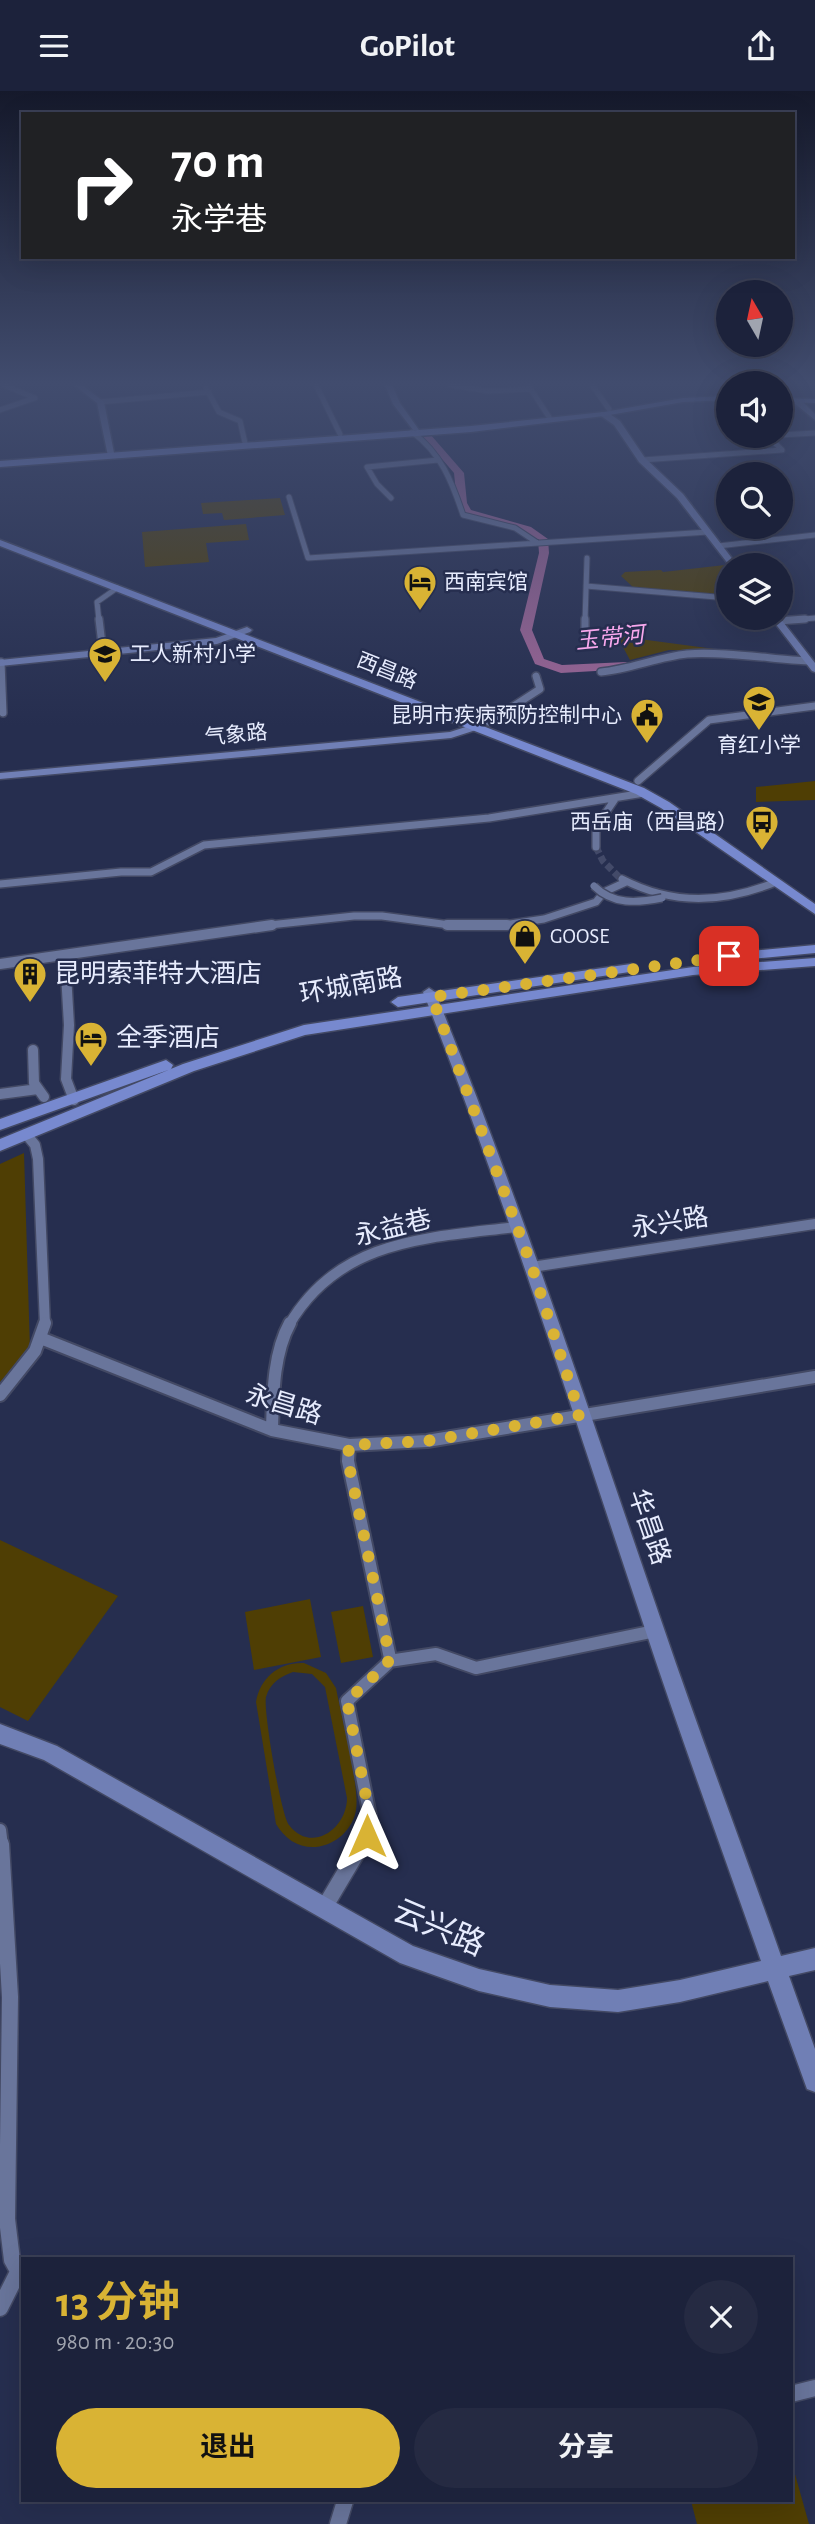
<!DOCTYPE html>
<html lang="zh">
<head>
<meta charset="utf-8">
<style>
  body { margin:0; font-family:"Alegreya Sans","Noto Sans SC",sans-serif; background:#252a42; color:#f1f3f6; height:100vh; display:flex; flex-direction:column; font-size:26px; white-space:nowrap }
  * { box-sizing:border-box; margin:0 }
  p { font-size:23px; color:#a0a4af }
  .icon { flex:none; width:38px; height:38px; fill:none; stroke:currentColor; stroke-width:2; stroke-linecap:round; stroke-linejoin:round }
  .map { position:relative; flex:1; overflow:hidden }
  .drawer { position:absolute; left:21px; top:2166px; width:772px; height:245px; display:flex; flex-direction:column; background:#1c223b; border-radius:0px; box-shadow:0 7px 28px #0002,0 0 0 2px #3a3f55 }
  .drawer>* { flex:none }
  .top-card { position:absolute; left:21px; top:21px; width:774px; height:147px; border-radius:0px; box-shadow:0 7px 28px #0002,0 0 0 2px #3a3f55; background:#202124; color:#fff; overflow:hidden }
  .needle { width:46px; rotate:351deg }
  .tools { position:absolute; left:716px; top:189px; display:grid; gap:14px }
  .tools a { display:grid; place-items:center; width:77px; height:77px; border-radius:50%; background:#1c223b; box-shadow:0 7px 28px #0002,0 0 0 2px #3a3f55; font-size:35px }
  .pin { position:absolute; display:grid; place-items:center; width:60px; height:60px; color:#fff; margin:-30px; border-radius:14px; box-shadow:0 4px 10px #0006 }
  .me { position:absolute; width:77px; margin:-38px; rotate:0deg; stroke-linejoin:round; filter:drop-shadow(0 0 5px #0008) }
  .turn { display:flex; align-items:center; gap:24px; height:147px; padding:0 35px; font-size:32px }
  .turn .icon { width:91px; height:91px; stroke-width:2.5 }
  .turn b { display:block; font-size:49px; line-height:60px }
  .round { display:grid; place-items:center; flex:none; width:74px; height:74px; border-radius:37px; background:#252a42 }
  .headline { display:flex; align-items:center; justify-content:space-between; height:119px; padding:0 35px }
  h1 { font-size:42px; font-weight:700; line-height:52px; color:#d9b334 }
  .action { display:flex; gap:14px; margin-top:auto; padding:14px 35px }
  .action a { flex:1; height:80px; border-radius:42px; background:#d9b334; color:#111; font-size:28px; font-weight:700; line-height:80px; text-align:center }
  .action a+a { background:#252a42; color:#f1f3f6 }
  header { display:flex; justify-content:space-between; align-items:center; height:91px; padding:0 35px; background:#1c223b; font-size:32px; font-weight:700 }
  .map>svg:first-child { display:block }
</style>
</head>
<body>
<header><svg class="icon" aria-label="menu" viewBox="0 0 24 24"><path d="M4 6h16M4 12h16M4 18h16"/></svg>GoPilot<svg class="icon" aria-label="share" viewBox="0 0 24 24"><path d="M12 15V3M7 8l5-5 5 5M5 13v7h14v-7"/></svg></header>
<div class="map">
<svg width="815" height="2433" viewBox="0 0 815 2433">
  <rect width="100%" height="100%" fill="#262e4f"/>
  <path fill="#4f3e04" fill-rule="evenodd" d="M280 407 285 424 224 429 222 422 203 423 201 412Z
    M246 433 249 449 206 452 209 471 145 476 142 441Z
    M725 474 728 478V506L634 497 621 485 625 481 661 479 663 481Z
    M617 545 737 561 669 559 630 569Z
    M815 690V709L756 711V696Z
    M24 1062 30 1259 0 1291V1073Z
    M0 1449 118 1505 28 1630 0 1616Z
    M310 1508 321 1566 254 1579 245 1521Z
    M363 1515 373 1566 341 1572 331 1521Z
    M304 1572 326 1582 336 1597C341 1624 360 1696 356 1719 353 1738 336 1754 316 1756 298 1757 285 1748 276 1733L256 1611C260 1587 279 1571 304 1572ZM293 1581 312 1583 325 1596 347 1707C347 1738 311 1763 289 1734 281 1724 263 1619 266 1606 270 1592 281 1585 293 1581Z
    M791 2369 809 2433H697L691 2410H791Z"/>
  <g fill="none" stroke-linecap="round" stroke-linejoin="round">
    <path fill="#9e6697" fill-rule="evenodd" d="M424 343H430L464 382 467 412 471 419 531 436 548 448 549 462 532 539 544 568 562 574 626 571 632 575 630 578 561 582 535 573 520 539 539 462 538 449 523 440 463 423 457 412 454 382 424 347Z"/>
    <path stroke="#434a69" stroke-width="7" stroke-dasharray="7 3.5" stroke-linecap="butt" d="M596 756 603 770 620 787"/>
    <defs>
      <path id="street-far4" d="M316 294 340 343
        M450 294 488 300 530 298
        M528 294 549 326
        M592 294 609 318
        M206 297 219 321 240 330 245 352
        M100 311 209 301
        M0 319 35 307 4 294
        M412 341C441 362 452 391 463 424L515 437 536 451
        M780 344 815 342
        M642 369 782 359 770 347 777 345
        M289 406 308 467 708 441
        M391 407 377 393 367 376 438 369
        M718 455 815 444
        M586 495 728 507
        M99 530 97 511 117 497
        M585 530 587 467
        M783 530 815 527"/>
      <path id="street-far3" d="M99 528 103 562
        M778 530 805 528
        M585 542V528
        M1 571 3 622
        M601 581C631 578 658 566 687 563 721 560 772 568 808 570
        M489 631 540 598 536 585
        M638 690 709 629 815 615
        M596 756V736L615 708
        M622 788C674 815 723 812 776 791
        M0 793 121 781H151L204 754 489 727 644 702
        M260 835 354 825H382L450 834 497 835 544 828 596 811 604 801 626 791"/>
      <path id="street-far2" d="M447 834H507
        M65 865 69 934 66 988 74 1009
        M0 873 272 834
        M33 959 34 992 44 1006
        M0 1003 38 998
        M26 1043 35 1054 38 1068 45 1234
        M532 1176 815 1133
        M289 1234C339 1148 427 1147 516 1136"/>
      <path id="street-far1" d="M43 1248 272 1339 349 1354 427 1350 815 1286
        M0 1304 35 1260 45 1232
        M272 1339C273 1304 273 1263 290 1232
        M349 1354 348 1370 390 1567 387 1573 347 1610 370 1725 367 1745 361 1755
        M389 1570 436 1563 476 1577 655 1540
        M0 1739 2 1755"/>
      <path id="street" d="M1 1753 10 1906 7 2128 12 2169 23 2189
        M324 1817 362 1753
        M0 2217 17 2183
        M791 2303 815 2297
        M338 2433 345 2410"/>
      <path id="secondary" d="M74 294H82L104 311 115 367 108 365 97 312Z
        M385 294H392L400 312 419 339H413L393 313Z
        M794 308H800L815 323V329L794 312Z
        M601 321H607L620 330 645 367 683 403 737 474H729L677 407 639 371 614 334 601 325Z
        M771 527H780L815 572V581L812 580Z
        M247 536 252 539 250 541 217 553 0 575V569L216 547Z
        M475 633 479 634V638L451 647 0 688V682L450 641Z
        M429 897 435 901C520 1108 589 1321 662 1532 700 1644 742 1754 781 1865L815 1857V1879L789 1885 815 1958V2001L807 1998 768 1890 680 1911 618 1921 550 1916 479 1900 400 1872 44 1669 0 1653V1633L57 1655 413 1855 479 1878 550 1894 618 1899 680 1889 761 1870C722 1758 681 1647 644 1535 573 1323 506 1109 423 901Z"/>
      <path id="primary" d="M728 305V309L683 311 604 325 471 341 0 376V370L471 335 604 321 683 307Z
        M780 307 815 308V312L780 311Z
        M0 449 644 697 669 711 815 813V823L661 717 636 703 0 455Z
        M815 854V862L707 872 700 868 707 864Z
        M815 867V875L693 884 305 944 194 980 0 1060V1048L183 973 304 934 693 876Z
        M631 873 636 874V880L398 916 391 911 398 906Z
        M166 969 173 974 171 978 0 1039V1028Z"/>
    </defs>
    <use href="#street-far4" stroke="#434964" stroke-width="7"/>
    <use href="#street-far3" stroke="#434964" stroke-width="10"/>
    <use href="#street-far2" stroke="#434964" stroke-width="13"/>
    <use href="#street-far1" stroke="#434964" stroke-width="16"/>
    <use href="#street" stroke="#434964" stroke-width="19"/>
    <use href="#secondary" stroke="#434964" stroke-width="3"/>
    <use href="#primary" stroke="#434964" stroke-width="3"/>
    <use href="#street-far4" stroke="#69759b" stroke-width="5"/>
    <use href="#street-far3" stroke="#69759b" stroke-width="7"/>
    <use href="#street-far2" stroke="#69759b" stroke-width="10"/>
    <use href="#street-far1" stroke="#69759b" stroke-width="12"/>
    <use href="#street" stroke="#69759b" stroke-width="16"/>
    <use href="#secondary" fill="#707fb5" fill-rule="evenodd"/>
    <use href="#primary" fill="#7789cf" fill-rule="evenodd"/>
    <defs>
      <path id="street-bridge" d="M594 795C613 814 637 812 662 807"/>
    </defs>
    <use href="#street-bridge" stroke="#434964" stroke-width="10" stroke-linecap="butt"/>
    <use href="#street-bridge" stroke="#69759b" stroke-width="7"/>
  </g>
  <linearGradient id="sky" x2="0" y2="1"><stop stop-color="#15192b"/><stop offset="0.46" stop-color="#414c6e"/><stop offset="1" stop-color="#414c6e" stop-opacity="0"/></linearGradient>
  <rect width="815" height="635" fill="url(#sky)"/>
  <g fill="none" stroke-linecap="round" stroke-linejoin="round">
    <path stroke="#d9b334" stroke-width="12" stroke-dasharray="0 21.6" d="M367 1745 370 1726 347 1610 387 1573 390 1567 348 1370 349 1354 427 1350 580 1324 532 1176 432 906 729 865"/>
  </g>
  <defs>
    <symbol id="hotel-pin" viewBox="-11 -11 22 30"><path d="M0 17L-7.5 6A9.5 9.5 0 1 1 7.5 6Z" fill="#d9b334" stroke="#262e4f"/><path d="M-6-4.5h1.5V1H6V5H4.5V3h-9V5H-6ZM-4 0a1.8 1.8 0 1 1 3.6 0ZM.5 0V-2.5h3Q6-2.5 6 0Z" fill="#111"/></symbol>
    <symbol id="school-pin" viewBox="-11 -11 22 30"><path d="M0 17L-7.5 6A9.5 9.5 0 1 1 7.5 6Z" fill="#d9b334" stroke="#262e4f"/><path d="M0-5L7-2L0 1L-7-2ZM-4 1L0 2.5L4 1V4Q0 6-4 4Z" fill="#111"/></symbol>
    <symbol id="civic-pin" viewBox="-11 -11 22 30"><path d="M0 17L-7.5 6A9.5 9.5 0 1 1 7.5 6Z" fill="#d9b334" stroke="#262e4f"/><path d="M-.6-6.5H3V-4.5H.6V-3L4-1V1h2V6H-6V1h2V-1L-.6-3ZM-1.2 2.5V6h2.4V2.5Z" fill="#111"/></symbol>
    <symbol id="bus-pin" viewBox="-11 -11 22 30"><path d="M0 17L-7.5 6A9.5 9.5 0 1 1 7.5 6Z" fill="#d9b334" stroke="#262e4f"/><path d="M-5-6H5V4H4V6H2V4H-2V6H-4V4H-5ZM-3.5-4V0h7V-4ZM-3.5 1.2v1.5H-2V1.2ZM2 1.2v1.5H3.5V1.2Z" fill="#111"/></symbol>
    <symbol id="shop-pin" viewBox="-11 -11 22 30"><path d="M0 17L-7.5 6A9.5 9.5 0 1 1 7.5 6Z" fill="#d9b334" stroke="#262e4f"/><path d="M-5-2.5h2.3a2.7 3.5 0 0 1 5.4 0H5L5.5 6h-11ZM-1.5-2.5h3a1.5 2.3 0 0 0-3 0Z" fill="#111"/></symbol>
    <symbol id="building-pin" viewBox="-11 -11 22 30"><path d="M0 17L-7.5 6A9.5 9.5 0 1 1 7.5 6Z" fill="#d9b334" stroke="#262e4f"/><path d="M-4-6H4V6H1V3H-1V6H-4ZM-2.5-4.3h1.7v1.8h-1.7ZM.8-4.3h1.7v1.8H.8ZM-2.5-1h1.7V.8h-1.7ZM.8-1h1.7V.8H.8Z" fill="#111"/></symbol>
  </defs>
  <g fill-rule="evenodd">
    <use href="#hotel-pin" x="401" y="472" width="38" height="52"/>
    <use href="#school-pin" x="86" y="544" width="38" height="52"/>
    <use href="#school-pin" x="740" y="592" width="38" height="52"/>
    <use href="#civic-pin" x="628" y="605" width="38" height="52"/>
    <use href="#bus-pin" x="743" y="712" width="38" height="52"/>
    <use href="#shop-pin" x="506" y="826" width="38" height="52"/>
    <use href="#building-pin" x="11" y="864" width="38" height="52"/>
    <use href="#hotel-pin" x="72" y="928" width="38" height="52"/>
  </g>
  <g text-anchor="middle" dominant-baseline="central" stroke-width="5" stroke-linejoin="round" paint-order="stroke">
    <g font-size="21" fill="#e7ecfe" stroke="#262e4f" text-anchor="start">
      <text x="444" y="491">西南宾馆</text>
      <text x="130" y="563">工人新村小学</text>
      <text x="622" y="624" text-anchor="end">昆明市疾病预防控制中心</text>
      <text x="759" y="654" text-anchor="middle">育红小学</text>
      <text x="738" y="731" text-anchor="end">西岳庙（西昌路）</text>
      <text x="550" y="845">GOOSE</text>
    </g>
    <g font-size="21" fill="#e7ecfe" stroke="#262e4f">
      <text transform="translate(387 580) rotate(22)">西昌路</text>
      <text transform="translate(236 644) rotate(-5)">气象路</text>
    </g>
    <g font-size="23" font-style="italic" fill="#f8a8ed" stroke="#262e4f">
      <text transform="translate(610 548) rotate(-6)">玉带河</text>
    </g>
    <g font-size="26" fill="#e7ecfe" stroke="#262e4f" text-anchor="start">
      <text x="54" y="883">昆明索菲特大酒店</text>
      <text x="116" y="947">全季酒店</text>
    </g>
    <g font-size="26" fill="#e7ecfe" stroke="#262e4f">
      <text transform="translate(351 895) rotate(-10)">环城南路</text>
      <text transform="translate(670 1132) rotate(-9)">永兴路</text>
      <text transform="translate(393 1137) rotate(-14)">永益巷</text>
      <text transform="translate(284 1314) rotate(17)">永昌路</text>
      <text transform="translate(649 1436) rotate(71)">华昌路</text>
    </g>
    <g font-size="32" fill="#e7ecfe" stroke="#262e4f">
      <text transform="translate(439 1837) rotate(23)">云兴路</text>
    </g>
  </g>
</svg>
<div class="tools">
<a><svg class="needle" viewBox="-14 -14 28 28"><path d="M0-13l5 13h-10z" fill="#e53935"/><path d="M0 13l5-13h-10z" fill="#a0a4af"/></svg></a>
<a><svg class="icon" aria-label="sound" viewBox="0 0 24 24"><path d="M4 9h4l5-4v14l-5-4H4zM17 9q2 3 0 6"/></svg></a>
<a><svg class="icon" aria-label="search" viewBox="0 0 24 24"><circle cx="10" cy="10" r="6"/><path d="M15 15l6 6"/></svg></a>
<a><svg class="icon" aria-label="layers" viewBox="0 0 24 24"><path d="M12 4l9 5-9 5-9-5zM3 14l9 5 9-5"/></svg></a>
</div>
<div class="pin" style="left:729px;top:865px;background:#d93025"><svg class="icon" aria-label="arrive" viewBox="0 0 24 24"><path d="M6 21V4h12l-3 4 3 4H6"/></svg></div>
<svg class="me" style="left:367px;top:1745px" viewBox="-20 -20 40 40"><path d="M0-17L14 15 0 8-14 15z" fill="#d9b334" stroke="#fff" stroke-width="4"/></svg>
<div class="top-card">
<div class="turn"><svg class="icon" aria-label="right" viewBox="0 0 24 24"><path d="M7 20v-9h11M14 6l5 5-5 5"/></svg><div><b>70 m</b>永学巷</div></div>
</div>
<section class="drawer">
<div class="headline"><div><h1>13 分钟</h1><p>980 m · 20:30</p></div><a class="round"><svg class="icon" aria-label="close" viewBox="0 0 24 24"><path d="M6 6l12 12M18 6L6 18"/></svg></a></div>
<div class="action"><a>退出</a><a>分享</a></div>
</section>
</div>
</body>
</html>
